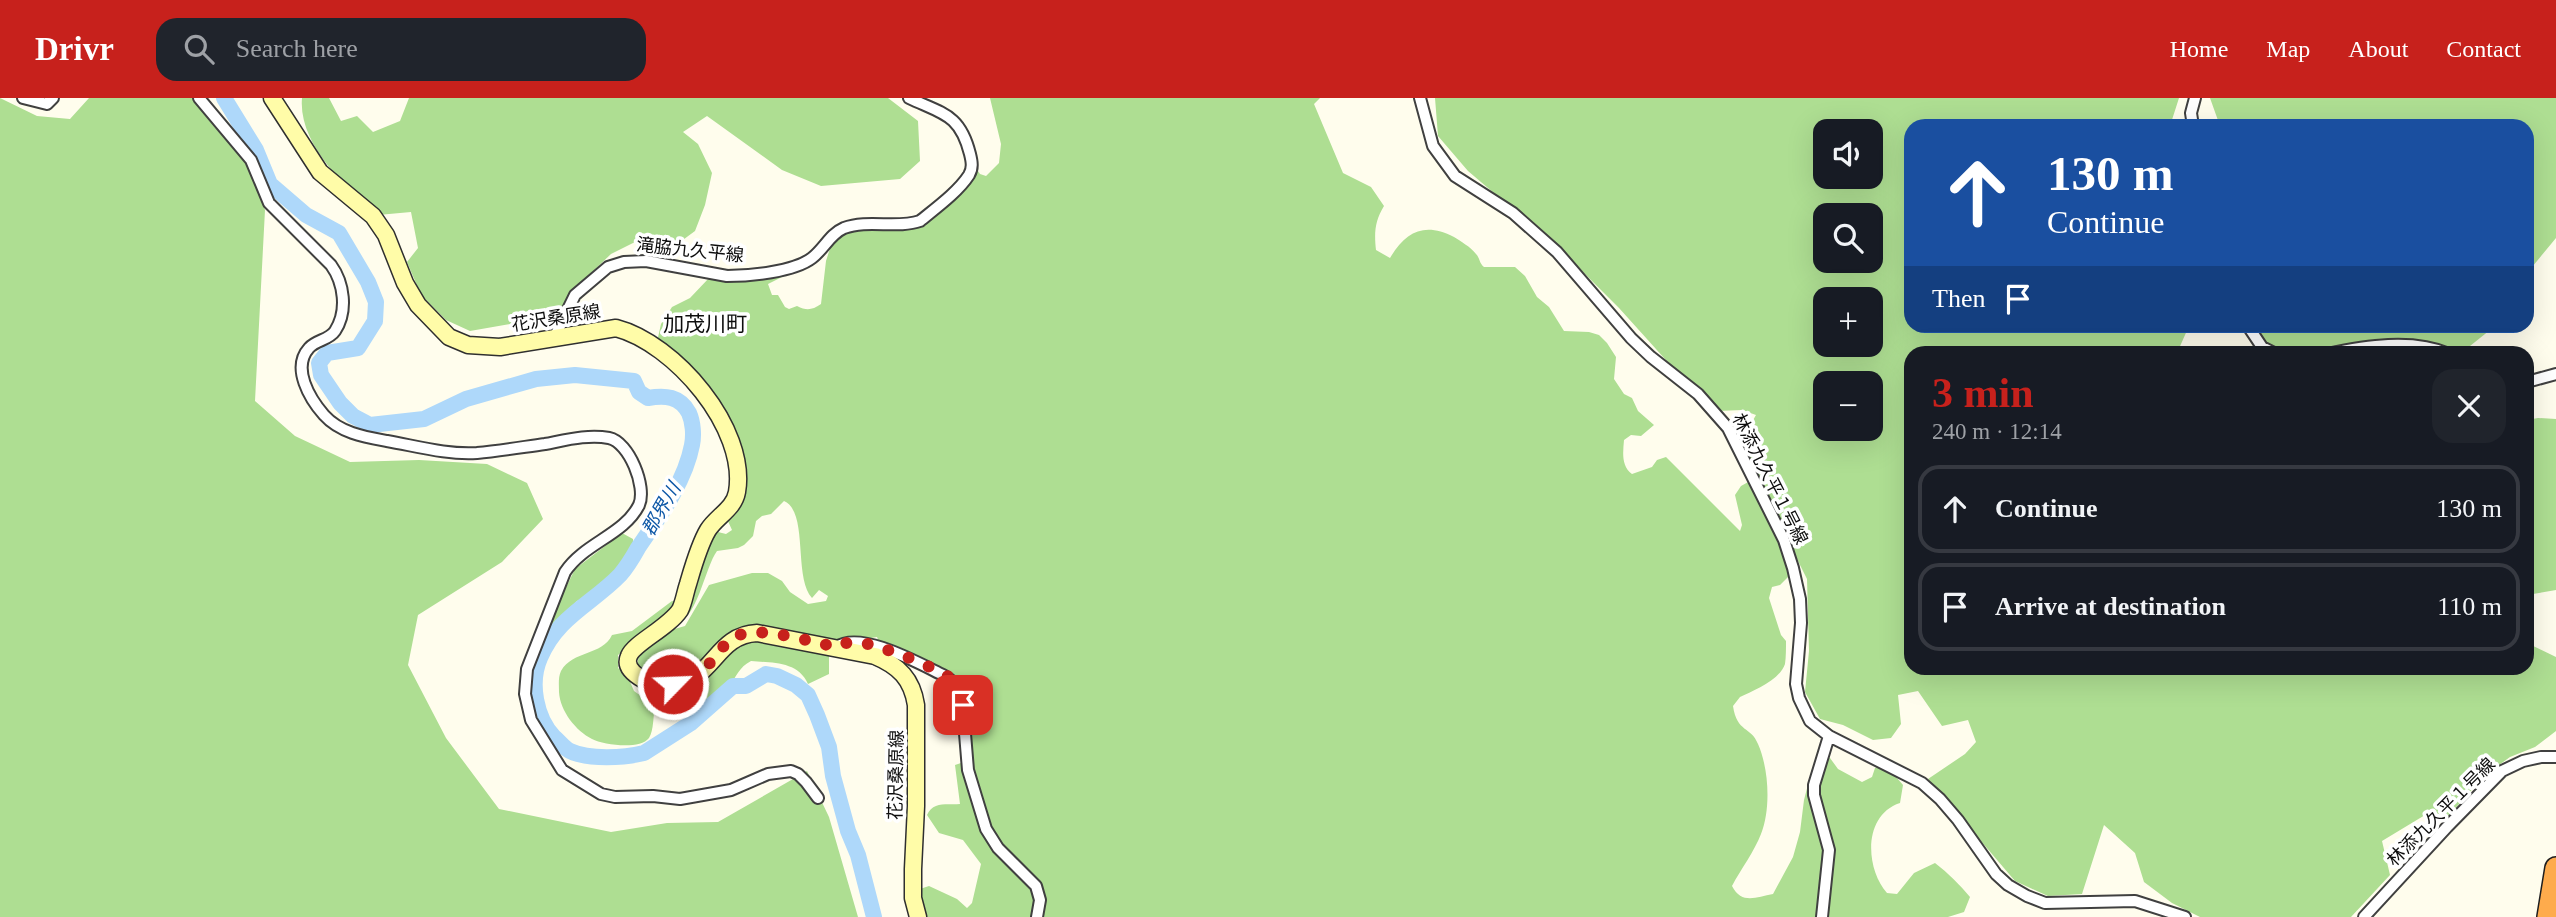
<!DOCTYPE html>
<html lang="en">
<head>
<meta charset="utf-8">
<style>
  body { margin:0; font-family:"Times New Roman","Noto Sans JP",serif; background:#20242c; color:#f1f3f6; height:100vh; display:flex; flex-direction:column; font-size:26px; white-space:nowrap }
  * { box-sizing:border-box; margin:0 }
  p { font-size:23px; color:#9ea1a6 }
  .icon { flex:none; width:38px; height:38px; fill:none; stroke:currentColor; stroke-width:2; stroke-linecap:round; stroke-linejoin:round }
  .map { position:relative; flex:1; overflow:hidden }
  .panel { position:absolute; left:1904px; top:248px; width:630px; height:329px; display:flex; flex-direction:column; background:#171b24; border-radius:21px; box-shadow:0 7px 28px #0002 }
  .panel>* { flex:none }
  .guide { position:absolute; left:1904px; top:21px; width:630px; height:214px; border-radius:21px; box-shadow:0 7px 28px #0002; background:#1a4fa0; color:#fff; overflow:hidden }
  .controls { position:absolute; left:1813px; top:21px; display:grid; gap:14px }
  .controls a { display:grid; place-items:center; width:70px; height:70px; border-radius:14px; background:#171b24; box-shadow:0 7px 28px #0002; font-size:35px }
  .pin { position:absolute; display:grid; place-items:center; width:60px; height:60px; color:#fff; margin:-30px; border-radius:14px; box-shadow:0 4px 10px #0006 }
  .me { position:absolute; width:77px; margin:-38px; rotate:66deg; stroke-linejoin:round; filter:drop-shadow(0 0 5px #0008) }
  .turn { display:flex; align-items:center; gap:24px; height:147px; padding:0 28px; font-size:32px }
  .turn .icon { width:91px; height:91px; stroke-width:2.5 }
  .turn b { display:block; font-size:49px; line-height:60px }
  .then { display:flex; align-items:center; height:66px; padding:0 28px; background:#0003; gap:14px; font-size:26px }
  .round { display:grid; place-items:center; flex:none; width:74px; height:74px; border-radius:21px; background:#20242c }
  .head { display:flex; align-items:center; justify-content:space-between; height:119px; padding:0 28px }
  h1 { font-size:42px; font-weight:700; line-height:52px; color:#c7211c }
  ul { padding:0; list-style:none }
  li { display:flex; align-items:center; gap:21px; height:88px; margin:0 14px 10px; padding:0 14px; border:4px solid #363941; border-radius:21px }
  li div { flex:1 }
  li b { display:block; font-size:26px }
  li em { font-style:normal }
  header { display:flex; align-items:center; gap:42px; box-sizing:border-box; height:98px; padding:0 35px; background:#c7211c; color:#fff }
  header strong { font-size:33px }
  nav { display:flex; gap:38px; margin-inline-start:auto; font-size:24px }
  .search { width:490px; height:63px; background:#20242c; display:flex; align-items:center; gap:18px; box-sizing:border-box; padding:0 24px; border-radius:21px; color:#9ea1a6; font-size:26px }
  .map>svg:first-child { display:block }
</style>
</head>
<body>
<header>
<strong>Drivr</strong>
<div class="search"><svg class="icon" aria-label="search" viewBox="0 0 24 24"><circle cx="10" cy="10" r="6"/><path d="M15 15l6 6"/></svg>Search here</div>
<nav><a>Home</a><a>Map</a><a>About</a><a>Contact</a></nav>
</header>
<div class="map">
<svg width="2556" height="819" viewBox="0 0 2556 819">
  <rect width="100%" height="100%" fill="#fffded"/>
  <path fill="#aede92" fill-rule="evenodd" d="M0 0 37 18 70 21 89 0H193L241 55 251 72 265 112 255 303 295 338 350 364 419 362 487 366 527 385 543 421 502 464 418 517 408 567 446 640 499 711 611 734 667 725 718 724 807 673 829 719 858 819H0Z
    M302 0H329L341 23 357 18 373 34 400 23 409 0H888L918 23 920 63 900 81 821 88 782 72 707 18 683 34 698 46 712 75 705 107 695 133 676 147 647 138 611 156 590 176 581 201 551 219 470 233 446 222 421 197 407 164 418 150 411 114 378 117C346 90 298 46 302 0Z
    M990 0H1320L1314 6 1343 75 1371 89 1384 108C1375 123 1374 134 1376 152L1390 160C1406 133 1425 124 1454 139 1460 143 1471 149 1476 156 1480 160 1479 165 1484 169H1515L1525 178 1537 199 1549 209 1564 233 1589 234 1599 237 1607 245 1616 259 1614 281 1624 296 1632 300 1638 313 1654 327 1641 338 1631 337 1624 342C1623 354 1621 368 1632 376L1652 369 1657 362 1666 359 1740 433 1742 427 1735 397 1741 388 1750 383C1760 405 1791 456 1789 478L1780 487 1772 489 1769 500 1781 537 1786 543C1786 550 1786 559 1785 566 1780 582 1753 593 1740 599L1733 608C1737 635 1751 628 1758 646 1769 671 1771 711 1761 736 1754 754 1741 771 1732 788 1742 807 1756 799 1773 796L1793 759 1800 734 1804 702 1812 671 1819 655 1830 660 1838 671 1862 684 1872 679 1875 670 1881 668 1891 673 1903 687 1900 705C1863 717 1865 770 1887 795L1897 796 1914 775 1935 765C1948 775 1960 787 1970 799L1964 814 1948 819H1040L1043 802 996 743 971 671 962 592 880 547 877 539C839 547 797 537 757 531L696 574 652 581 637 568 640 551 671 532 685 528 709 487 752 475H768L782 483 790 494 808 506 826 503 828 498 819 492 812 500C793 479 809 414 784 403L771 416 762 418 756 423 753 438 744 447 738 450 717 453C705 469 697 523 675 526L714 433 726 436 732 432 727 421 734 340 657 244 661 226 672 209 690 200 709 180 714 177 782 174 784 178 768 186 772 197H778L785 209 789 211 797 208C807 213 812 212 821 206L826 163 833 141 839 136 855 131 908 129 972 76 978 73 980 76 986 78 999 65 1001 46Z
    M1435 0H2179L2170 28H1911V228H2189L2177 255 1911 256V570H2527V545L2556 559V633L2535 649 2510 659 2484 678 2443 724 2430 714 2382 743 2390 777 2351 819H2200L2172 805 2144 784 2135 755 2104 727 2082 796 2048 798 2015 783 1928 681 1965 656 1976 644 1968 622 1942 628 1918 593 1898 597 1901 626 1891 640 1873 642 1843 627 1820 621 1805 594 1809 553 1807 481 1747 361 1744 338 1756 317 1742 312 1717 313 1674 271 1619 210 1562 153 1468 73 1438 38ZM1825 33H1871V79H1825ZM1825 117H1871V163H1825ZM1825 201H1871V247H1825ZM1825 285H1871V331H1825Z
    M2210 0H2556V140L2527 175V28H2220Z
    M2254 228H2495L2465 252 2464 256 2290 255C2269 250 2264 247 2254 228Z
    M2538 320 2556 321V492L2527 497V322Z
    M622 435 633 441V449L629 459 603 486 588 499 577 503 563 516 552 531 547 528 575 471Z
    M672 503 677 504 678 509 618 557V570L628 579 634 593 655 608C653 618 654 632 649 640 640 652 604 647 592 641 576 633 560 613 559 594 559 588 558 579 561 573 573 552 602 558 612 537L632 533Z
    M746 540 829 551V576L808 586C798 563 772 565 751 563 739 569 737 578 729 588 721 598 709 606 699 614 690 609 688 601 689 592Z
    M961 665 966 671 983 730 1035 791V819H923L920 791 929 788 957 801 967 810 972 805 981 766 963 742 939 735 927 717C933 703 946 707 960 706L955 667Z"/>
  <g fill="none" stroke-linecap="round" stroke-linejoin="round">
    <path stroke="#aed8fa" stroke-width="16" d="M224 0 256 52 270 86 306 117 339 135 368 184 376 204 375 223 358 250 327 255 319 265 321 277 340 305 353 318 370 327 424 321 466 301 536 281 575 277 634 283 639 294 648 300C665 297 680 298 689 315 693 324 694 337 692 347 685 384 659 419 638 450 633 459 627 469 620 477 592 506 557 519 540 560 529 585 536 620 554 639 560 644 564 650 570 653 589 662 624 660 644 655L691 625 733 588H746L766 576 777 578 796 587 808 597 817 617 829 649 833 678 848 733 858 757 874 819"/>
    <defs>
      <path id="street" d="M23 0 47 6 53 0
        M199 0 251 62 269 105 331 167C344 185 348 213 335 233 329 242 316 242 309 250 291 270 310 301 324 317 340 335 365 339 387 343 416 348 447 357 477 355 499 353 523 349 545 346 566 342 588 336 609 340 629 344 647 389 639 407 624 437 584 445 565 474L527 571 525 596 531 622 562 672 601 696 615 699 653 698 680 701 731 692 768 676 791 673 798 676 806 684 818 700
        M1420 0 1433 48 1455 78 1513 115 1557 154 1631 240 1651 259 1698 296 1728 330 1784 442 1793 470 1800 501 1801 525 1796 586 1799 600 1810 623 1829 638 1922 685 1940 701 1958 722 1996 776 2008 787 2027 798 2045 805 2135 803 2185 819
        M2193 28 2191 15 2195 0
        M2248 228 2262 249 2276 256
        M554 240 575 197 608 169 624 164 646 163 727 178C749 178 794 174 812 160 824 151 830 136 844 130 868 121 897 131 920 123 936 110 958 94 969 77 973 70 972 64 970 56 960 16 943 16 909 0
        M2327 256C2365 248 2412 240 2449 256
        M2527 284 2556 276
        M837 549C860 532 920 566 943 577 953 583 958 588 962 599L968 672 986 731 998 750 1036 788 1040 802 1037 819
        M1822 819 1829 752 1814 697V687L1829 638
        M2364 819 2447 729 2502 673 2523 663 2541 659H2556"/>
      <path id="secondary" d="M272 0 320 74 373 118 386 137 405 185 418 207 449 239 468 247 500 249 616 230C674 245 748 330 737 394 734 411 717 418 708 432 699 447 693 469 688 486 685 495 684 504 680 512 668 530 634 545 629 558 624 569 635 577 644 582 652 586 661 586 670 586 714 585 714 537 757 535L875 558C899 568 912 581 916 607V708L913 771V800L918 819"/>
      <path id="highway" d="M2548 819 2556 770"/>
    </defs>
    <use href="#street" stroke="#404040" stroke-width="14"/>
    <use href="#secondary" stroke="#2f2f2f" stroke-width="19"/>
    <use href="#highway" stroke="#1e1e1e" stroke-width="24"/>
    <use href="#street" stroke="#fff" stroke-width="10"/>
    <use href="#secondary" stroke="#fffca8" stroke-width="16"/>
    <use href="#highway" stroke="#feab4c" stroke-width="21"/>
  </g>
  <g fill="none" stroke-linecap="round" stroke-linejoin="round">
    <path stroke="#c7211c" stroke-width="12" stroke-dasharray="0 21.6" d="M673 586C715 581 714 541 746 535 771 531 811 544 837 549 846 543 857 543 868 546 886 550 940 571 953 582 960 589 962 598 963 607"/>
  </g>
  <g text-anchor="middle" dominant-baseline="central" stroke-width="7" stroke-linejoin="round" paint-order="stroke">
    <g font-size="18" fill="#0d0d0d" stroke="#fff">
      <text transform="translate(690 152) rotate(6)">滝脇九久平線</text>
      <text transform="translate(556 220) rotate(-9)">花沢桑原線</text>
      <text transform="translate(1770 381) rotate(63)">林添九久平１号線</text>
      <text transform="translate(896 677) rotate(-89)">花沢桑原線</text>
      <text transform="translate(2441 714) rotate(-45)">林添九久平１号線</text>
    </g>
    <g font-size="19" font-style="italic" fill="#0e58a7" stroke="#fff">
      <text transform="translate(661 411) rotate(-60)">郡界川</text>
    </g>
    <g font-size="21" fill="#0d0d0d" stroke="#fff">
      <text x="705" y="226">加茂川町</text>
    </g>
  </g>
</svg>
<div class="controls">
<a><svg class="icon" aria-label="sound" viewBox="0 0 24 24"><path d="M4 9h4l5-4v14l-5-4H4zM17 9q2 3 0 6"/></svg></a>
<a><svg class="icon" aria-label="search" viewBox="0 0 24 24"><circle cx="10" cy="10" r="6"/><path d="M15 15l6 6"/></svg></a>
<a>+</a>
<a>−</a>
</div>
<div class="pin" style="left:963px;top:607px;background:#d93025"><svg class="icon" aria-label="arrive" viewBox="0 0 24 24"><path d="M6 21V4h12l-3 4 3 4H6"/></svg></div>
<svg class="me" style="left:673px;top:586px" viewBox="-20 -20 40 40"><circle r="17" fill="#c7211c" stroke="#fff" stroke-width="3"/><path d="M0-11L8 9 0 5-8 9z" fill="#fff"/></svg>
<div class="guide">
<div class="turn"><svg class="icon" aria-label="ahead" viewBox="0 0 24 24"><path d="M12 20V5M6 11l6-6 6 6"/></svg><div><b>130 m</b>Continue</div></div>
<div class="then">Then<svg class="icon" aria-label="arrive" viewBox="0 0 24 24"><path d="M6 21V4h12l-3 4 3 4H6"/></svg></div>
</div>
<section class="panel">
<div class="head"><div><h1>3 min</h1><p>240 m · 12:14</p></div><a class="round"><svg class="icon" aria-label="close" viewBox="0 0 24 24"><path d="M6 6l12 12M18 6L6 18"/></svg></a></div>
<ul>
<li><svg class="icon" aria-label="ahead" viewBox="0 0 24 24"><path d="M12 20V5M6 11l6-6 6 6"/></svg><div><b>Continue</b></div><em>130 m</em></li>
<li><svg class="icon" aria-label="arrive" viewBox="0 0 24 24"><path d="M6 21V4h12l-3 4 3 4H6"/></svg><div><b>Arrive at destination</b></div><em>110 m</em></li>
</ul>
</section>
</div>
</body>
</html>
